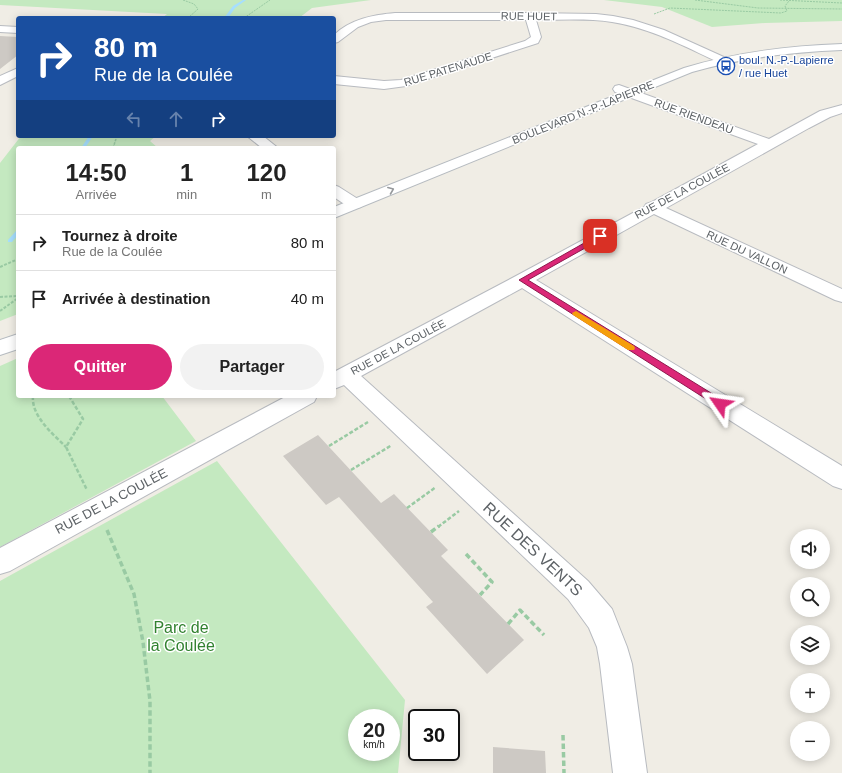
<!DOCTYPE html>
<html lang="fr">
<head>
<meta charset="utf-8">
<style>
  body { margin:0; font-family:Helvetica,sans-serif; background:#f2f2f2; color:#222; height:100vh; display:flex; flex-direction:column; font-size:15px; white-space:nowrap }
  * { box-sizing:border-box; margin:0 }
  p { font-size:13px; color:#767676 }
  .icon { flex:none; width:22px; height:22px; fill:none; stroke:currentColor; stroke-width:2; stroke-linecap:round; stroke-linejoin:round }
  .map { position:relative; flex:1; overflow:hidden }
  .side { position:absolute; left:16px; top:146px; width:320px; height:252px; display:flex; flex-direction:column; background:#fff; border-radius:4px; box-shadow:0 2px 10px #0003 }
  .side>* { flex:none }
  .guide { position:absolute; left:16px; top:16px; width:320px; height:122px; border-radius:4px; box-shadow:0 2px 10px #0003; background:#1a4fa0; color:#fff; overflow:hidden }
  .buttons { position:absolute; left:790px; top:529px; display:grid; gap:8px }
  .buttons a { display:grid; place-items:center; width:40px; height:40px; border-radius:50%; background:#fff; box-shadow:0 2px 10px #0003; font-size:20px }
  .speed { position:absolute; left:348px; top:709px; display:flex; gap:8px; font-size:20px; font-weight:700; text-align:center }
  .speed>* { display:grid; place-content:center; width:52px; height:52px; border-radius:50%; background:#fff; box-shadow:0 2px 10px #0003; line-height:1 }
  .speed small { font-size:10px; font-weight:400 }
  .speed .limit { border:2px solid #111; border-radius:6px; background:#fff; color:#111 }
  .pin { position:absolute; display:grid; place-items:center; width:34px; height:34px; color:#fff; margin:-17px; border-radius:8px; box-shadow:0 2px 6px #0006 }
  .me { position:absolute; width:44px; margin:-22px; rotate:302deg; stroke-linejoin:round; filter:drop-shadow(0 0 3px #0008) }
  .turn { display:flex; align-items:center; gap:14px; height:84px; padding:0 12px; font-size:18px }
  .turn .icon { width:52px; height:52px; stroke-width:2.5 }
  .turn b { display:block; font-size:28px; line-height:34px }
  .lanes { display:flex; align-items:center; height:38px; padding:0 12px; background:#0003; justify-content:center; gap:20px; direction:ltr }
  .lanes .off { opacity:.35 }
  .eta { display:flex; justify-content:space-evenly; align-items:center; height:68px; text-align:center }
  .eta b { font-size:24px; font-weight:800; line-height:28px }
  .cta { display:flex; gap:8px; margin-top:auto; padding:8px 12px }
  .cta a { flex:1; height:46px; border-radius:24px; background:#db2777; color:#fff; font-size:16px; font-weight:800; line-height:46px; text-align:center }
  .cta a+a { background:#f2f2f2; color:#222 }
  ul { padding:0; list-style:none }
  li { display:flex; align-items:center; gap:12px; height:56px; padding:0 12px; border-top:1px solid #e0e0e0 }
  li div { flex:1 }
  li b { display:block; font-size:15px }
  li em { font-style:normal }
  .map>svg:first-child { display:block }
</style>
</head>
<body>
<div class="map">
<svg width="842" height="773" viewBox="0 0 842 773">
  <rect width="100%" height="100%" fill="#f0ede5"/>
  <path fill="#c4e9c0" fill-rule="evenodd" d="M0 0H371L312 8 299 18H162L167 14 0 5Z
    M604 0H842V21L765 23 712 27 662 7Z
    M21 136H156L150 141 158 148H18V314L0 321V163Z
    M18 358V396H162L196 441 0 547V366Z
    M217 461 405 700 398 773H0V581ZM357 718H391V752H357Z"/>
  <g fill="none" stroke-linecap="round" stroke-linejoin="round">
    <path fill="#a6dfff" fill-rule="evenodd" d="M243 0H246L235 8 228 18H224L233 6Z
      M89 136H93L85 148H81Z
      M18 230V235L12 242H8V240L16 231Z"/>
  </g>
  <path fill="#cdc9c4" d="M0 36 18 37V55L0 69Z
    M318 435 381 503 394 494 448 550 441 556 524 640 487 674 426 607 433 602 339 497 326 505 283 456Z
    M493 747 545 751 546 773H493Z"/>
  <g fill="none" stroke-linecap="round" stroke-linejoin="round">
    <defs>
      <path id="street" d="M395 13H530L596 14 613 16 633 20 664 30 726 58 728 60 722 63 718 62C684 46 650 28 612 22 587 18 561 20 536 20L541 37 538 43 406 86 384 89 334 84V76L384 81 401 80 525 41 531 37 526 20H386L371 22 358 27 338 42 334 43V35C351 19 373 15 395 13Z
        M0 26 18 27V33L0 32Z
        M18 68V76L0 85V76Z
        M619 85 769 139 820 111 842 105V113L830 117 809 128 666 208 842 289V302L835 300 654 214 536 280 842 466V489L833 486 522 288 361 376 588 581 612 609 627 647 632 664 647 773H613L600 664 597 647 589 628 568 599 344 385 334 389V372L516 276 644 207 646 204 652 202 758 144 615 92 613 89 615 86Z
        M247 136H263L278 148H262Z
        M334 185 339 187 361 201 363 204 361 207C350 210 343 203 334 197Z
        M287 396H317L314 402 10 571 0 574V548Z"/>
      <path id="secondary" d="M842 44V50C791 52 741 58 692 72L334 218V207L684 68C736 52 788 46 842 44Z
        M18 334V349L0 355V340Z"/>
    </defs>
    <use href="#street" stroke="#b8bbc0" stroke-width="2"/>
    <use href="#secondary" stroke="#b6bbc0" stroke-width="2"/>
    <path stroke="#99caa3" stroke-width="1" stroke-dasharray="2 1" stroke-linecap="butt" d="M183 0 194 4 198 9 188 18
      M695 0 758 8 842 9
      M780 0 842 3
      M654 14 670 8 781 13 787 11 785 6 789 1
      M244 18 270 0"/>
    <path stroke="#99caa3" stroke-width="1.5" stroke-dasharray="2.5 1" stroke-linecap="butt" d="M113 148 117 136"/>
    <path stroke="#99caa3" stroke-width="2" stroke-dasharray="3 1.5" stroke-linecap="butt" d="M0 267 18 259
      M0 297 18 296
      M0 311 18 298"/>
    <path stroke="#99caa3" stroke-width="2.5" stroke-dasharray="4 2" stroke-linecap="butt" d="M33 396C31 416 53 434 66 447
      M69 396 83 419 66 447 87 490
      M329 446 368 422
      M351 470 392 445
      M407 508 436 487
      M438 527 459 511"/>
    <path stroke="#99caa3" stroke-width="3.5" stroke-dasharray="5.5 3" stroke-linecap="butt" d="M107 530 134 594 143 642 150 701V773
      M431 532 439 526
      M466 554 492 582 480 595
      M508 624 520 610 544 635
      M563 735 564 773"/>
    <use href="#street" fill="#fff" fill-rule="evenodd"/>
    <use href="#secondary" fill="#fff" fill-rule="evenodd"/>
  </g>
  <defs><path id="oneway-chevron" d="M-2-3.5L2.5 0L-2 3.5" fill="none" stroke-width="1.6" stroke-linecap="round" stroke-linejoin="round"/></defs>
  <use stroke="#96999c" href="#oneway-chevron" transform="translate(391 190) rotate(-22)"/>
  <path fill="#db2777" stroke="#8e194d" d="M600 234 604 236 603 238 528 280 724 401 725 404 724 406H717L519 280Z"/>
  <path fill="#f59e0b" d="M576 311 634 346 635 348 634 350H628L573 315 572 313Z"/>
  <defs>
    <symbol id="bus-ring" viewBox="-11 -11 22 22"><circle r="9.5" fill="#fff" stroke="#1a4fb4" stroke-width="1.5"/><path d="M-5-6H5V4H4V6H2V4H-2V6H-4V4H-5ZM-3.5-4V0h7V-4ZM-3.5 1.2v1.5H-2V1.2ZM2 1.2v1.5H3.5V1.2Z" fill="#1a4fb4"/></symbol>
  </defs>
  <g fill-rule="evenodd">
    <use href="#bus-ring" x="716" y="56" width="20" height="20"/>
  </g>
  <g text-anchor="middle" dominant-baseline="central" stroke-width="3" stroke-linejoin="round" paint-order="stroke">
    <g font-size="11" fill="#5d6266" stroke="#fff">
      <text transform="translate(529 16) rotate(1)">RUE HUET</text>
      <text transform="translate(448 69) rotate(-17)">RUE PATENAUDE</text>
      <text transform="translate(583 112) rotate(-22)">BOULEVARD N.-P.-LAPIERRE</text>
      <text transform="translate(694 116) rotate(20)">RUE RIENDEAU</text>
      <text transform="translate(682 191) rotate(-28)">RUE DE LA COULÉE</text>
      <text transform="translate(747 252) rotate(25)">RUE DU VALLON</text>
      <text transform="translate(398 347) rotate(-28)">RUE DE LA COULÉE</text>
    </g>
    <g font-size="11" fill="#164399" stroke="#fff" text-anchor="start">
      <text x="739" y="60">boul. N.-P.-Lapierre<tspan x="739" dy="13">/ rue Huet</tspan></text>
    </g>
    <g font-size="13" fill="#5d6266" stroke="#fff">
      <text transform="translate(111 501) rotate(-28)">RUE DE LA COULÉE</text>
    </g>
    <g font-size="16" fill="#5d6266" stroke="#fff">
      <text transform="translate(533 549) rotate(43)">RUE DES VENTS</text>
    </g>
    <g font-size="16" fill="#328230" stroke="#fff">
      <text x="181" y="627">Parc de<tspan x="181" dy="18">la Coulée</tspan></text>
    </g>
  </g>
</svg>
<div class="buttons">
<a><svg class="icon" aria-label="sound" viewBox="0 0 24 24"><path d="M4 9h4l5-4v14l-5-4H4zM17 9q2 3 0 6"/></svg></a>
<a><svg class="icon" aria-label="search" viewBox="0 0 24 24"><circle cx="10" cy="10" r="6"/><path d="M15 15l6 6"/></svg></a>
<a><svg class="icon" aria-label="layers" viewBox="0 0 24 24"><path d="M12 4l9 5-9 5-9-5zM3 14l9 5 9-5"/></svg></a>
<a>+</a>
<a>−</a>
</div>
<div class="speed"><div>20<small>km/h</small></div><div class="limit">30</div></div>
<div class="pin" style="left:600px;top:236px;background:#d93025"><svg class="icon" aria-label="arrive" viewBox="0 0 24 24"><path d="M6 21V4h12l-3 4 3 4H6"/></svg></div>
<svg class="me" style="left:720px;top:404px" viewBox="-20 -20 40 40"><path d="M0-17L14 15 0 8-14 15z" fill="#db2777" stroke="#fff" stroke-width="4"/></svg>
<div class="guide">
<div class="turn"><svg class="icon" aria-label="right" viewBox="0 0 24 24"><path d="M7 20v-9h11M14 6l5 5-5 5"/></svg><div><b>80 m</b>Rue de la Coulée</div></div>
<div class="lanes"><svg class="icon off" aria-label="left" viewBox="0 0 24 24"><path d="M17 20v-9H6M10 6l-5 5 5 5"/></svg><svg class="icon off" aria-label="ahead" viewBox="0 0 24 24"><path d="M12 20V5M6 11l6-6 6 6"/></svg><svg class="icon" aria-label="right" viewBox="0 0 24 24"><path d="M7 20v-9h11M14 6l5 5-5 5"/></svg></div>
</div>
<section class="side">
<div class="eta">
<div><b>14:50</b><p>Arrivée</p></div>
<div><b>1</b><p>min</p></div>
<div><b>120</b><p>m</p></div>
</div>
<ul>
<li><svg class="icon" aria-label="right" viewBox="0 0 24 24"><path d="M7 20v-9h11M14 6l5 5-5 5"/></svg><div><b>Tournez à droite</b><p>Rue de la Coulée</p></div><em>80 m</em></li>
<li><svg class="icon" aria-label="arrive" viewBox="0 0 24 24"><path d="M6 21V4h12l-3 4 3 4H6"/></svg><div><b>Arrivée à destination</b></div><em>40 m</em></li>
</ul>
<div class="cta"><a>Quitter</a><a>Partager</a></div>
</section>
</div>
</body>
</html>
